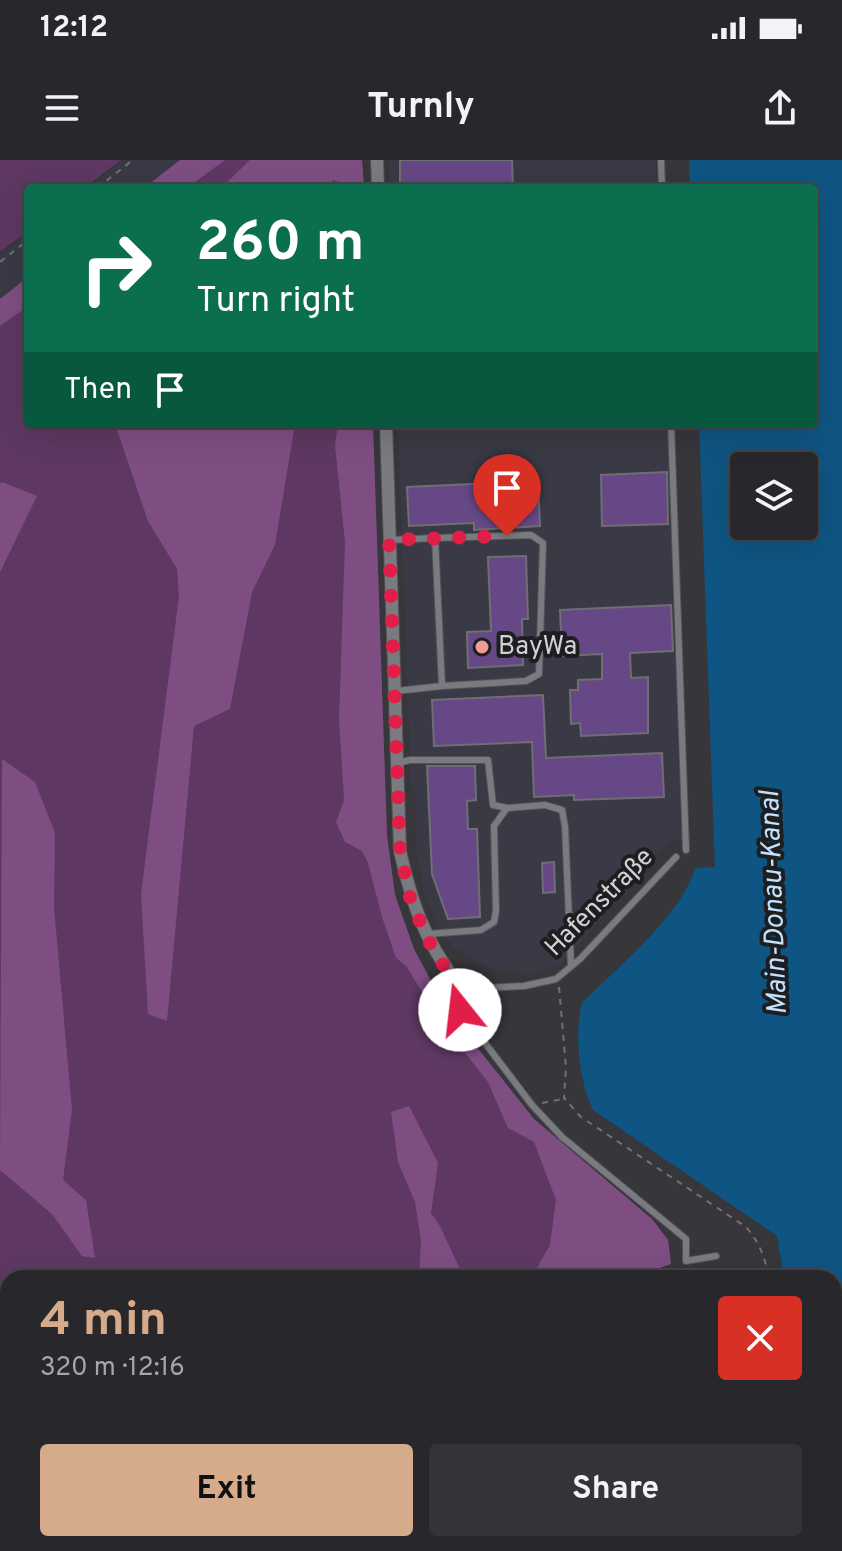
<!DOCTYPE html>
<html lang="en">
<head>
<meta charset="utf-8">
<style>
  body { margin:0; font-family:Overpass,sans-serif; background:#343438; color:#f1f3f6; height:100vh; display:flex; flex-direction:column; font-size:30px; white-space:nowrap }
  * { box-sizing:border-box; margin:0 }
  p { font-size:26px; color:#a5a6a9 }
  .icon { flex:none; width:44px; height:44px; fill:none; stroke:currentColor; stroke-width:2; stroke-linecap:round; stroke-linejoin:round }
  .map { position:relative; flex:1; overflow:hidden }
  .side { position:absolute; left:0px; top:1110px; width:842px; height:282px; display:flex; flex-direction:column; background:#28282c; border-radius:24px 24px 0 0; box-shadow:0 8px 32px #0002,0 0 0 2px #444448 }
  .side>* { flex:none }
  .top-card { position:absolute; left:24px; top:24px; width:794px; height:244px; border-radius:8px; box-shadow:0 8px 32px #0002,0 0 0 2px #444448; background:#0b6e4f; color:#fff; overflow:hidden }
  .buttons { position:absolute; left:730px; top:292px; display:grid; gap:16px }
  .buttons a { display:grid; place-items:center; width:88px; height:88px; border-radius:8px; background:#28282c; box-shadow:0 8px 32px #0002,0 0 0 2px #444448; font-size:40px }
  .pin { position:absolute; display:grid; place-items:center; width:68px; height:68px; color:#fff; margin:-82px -34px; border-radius:50% 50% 50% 0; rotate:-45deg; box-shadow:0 0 8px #0007 }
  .pin .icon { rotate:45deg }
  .me { position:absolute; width:88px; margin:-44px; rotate:344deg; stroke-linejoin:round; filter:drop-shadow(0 0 6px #0008) }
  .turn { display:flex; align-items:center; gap:28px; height:168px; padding:0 40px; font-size:36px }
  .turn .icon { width:104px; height:104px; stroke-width:2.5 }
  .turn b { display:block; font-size:56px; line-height:68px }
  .then { display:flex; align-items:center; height:76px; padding:0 40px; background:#0003; gap:16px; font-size:30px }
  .round { display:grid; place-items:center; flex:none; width:84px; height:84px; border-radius:8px; background:#343438 }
  .head { display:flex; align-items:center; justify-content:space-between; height:136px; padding:0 40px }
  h1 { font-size:48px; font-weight:700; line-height:60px; color:#d6ab8b }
  .button { display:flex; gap:16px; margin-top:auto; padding:16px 40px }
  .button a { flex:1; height:92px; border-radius:8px; background:#d6ab8b; color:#111; font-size:32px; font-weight:700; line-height:92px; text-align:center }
  .button a+a { background:#343438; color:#f1f3f6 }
  .status { display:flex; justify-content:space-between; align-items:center; height:56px; padding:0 40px; background:#28282c; direction:ltr }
  .status svg { height:22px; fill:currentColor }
  header { display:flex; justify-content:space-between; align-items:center; height:104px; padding:0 40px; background:#28282c; font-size:36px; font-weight:700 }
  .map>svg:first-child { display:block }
</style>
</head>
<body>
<div class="status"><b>12:12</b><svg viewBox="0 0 49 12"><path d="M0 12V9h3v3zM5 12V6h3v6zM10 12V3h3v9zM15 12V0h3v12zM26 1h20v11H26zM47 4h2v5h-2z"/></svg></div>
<header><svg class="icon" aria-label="menu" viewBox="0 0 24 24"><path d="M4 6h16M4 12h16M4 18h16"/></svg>Turnly<svg class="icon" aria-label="share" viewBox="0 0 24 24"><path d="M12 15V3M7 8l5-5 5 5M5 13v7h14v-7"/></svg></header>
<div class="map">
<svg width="842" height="1391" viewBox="0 0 842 1391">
  <rect width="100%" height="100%" fill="#36363b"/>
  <path fill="#3a3a46" d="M123 0H180L144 28H87Z
    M389 0H656L657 28H389Z
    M28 73V117L0 139V94Z
    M398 264H667L681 679 671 680 560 806 530 814 489 808 453 787 432 754 423 728 416 688 415 626 411 625Z
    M8 1280V1384H299L306 1390 0 1391V1288Z"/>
  <path fill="#5e3862" d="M0 0H121L84 28H28V71L0 92Z
    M180 0H362L364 28H144Z
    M28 117V264H373L387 676 395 735 414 789 445 847 534 959 652 1059 668 1080 671 1104 631 1118H8V1280L0 1288V139Z
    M299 1384H777L779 1391H305Z"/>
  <path fill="#7e4e83" d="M180 0H225L187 28H144Z
    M250 0H362L364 28H350L347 24 332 20 331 28H231L224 25Z
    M28 117V146L0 166V139Z
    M115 264H295L275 385 252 432 230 549 194 566 167 861 148 854 141 734 179 436 177 409 148 361Z
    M338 264H373L387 676 395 735 414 789 445 847 534 959 652 1059 668 1080 671 1104 631 1118H531L550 1085 556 1040 534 982 508 968 488 922 437 857 407 807 396 798 382 757 368 703 362 691 345 682 336 662 344 640 339 559 345 382 335 285Z
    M2 322 37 336 0 412V324Z
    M2 599 35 622 55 673 54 747 72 950 63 1020 86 1040 95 1098 82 1096 52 1054 0 1010Z
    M409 946 438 1003 431 1053 440 1066 464 1118H419L421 1081 415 1042 398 1002 391 952Z"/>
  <path fill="#0f5583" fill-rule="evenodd" d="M689 0H842V1366L834 1337V1118H784L777 1076 593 950C579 920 574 875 582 843 617 808 682 755 695 708L715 707 699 264H814V28H690ZM744 306H804V366H744Z"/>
  <path fill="#654885" stroke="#706d73" stroke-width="2" d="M400 0H512L513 28H400Z
    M667 312 668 364 602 366 601 315Z
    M538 321 540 366 474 370V363L409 366 407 327Z
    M526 396 528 459H522L523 505 468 508 467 472 491 471 488 397Z
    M671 445 673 491 630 493 631 518 648 517V573L581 576 580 563 571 564 570 530H578V520L602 519V494L562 496 560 450Z
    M543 535 546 598 662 593 664 637 574 640V635L534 637 532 582 434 586 432 540Z
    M427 606H475L476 640 467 641 468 669H477L480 757 448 759 432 714Z
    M554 702 555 732 543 733 542 703Z"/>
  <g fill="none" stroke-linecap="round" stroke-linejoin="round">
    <defs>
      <path id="lane" d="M661 0 662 28
        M671 264 686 690
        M435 378 531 375 543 383 539 514 526 521 442 526
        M389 380 435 378 442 526 396 531
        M397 603 410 600H488L493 645 507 648
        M676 697 580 799 556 819 524 826 485 828 457 823 460 850 532 945 562 977 686 1079V1101L716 1096
        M427 774 481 770 494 762 496 751 494 666 507 648 545 645 562 650 565 666 571 806"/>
      <path id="street" d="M377 0 378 28
        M386 264 400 691C412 744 424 779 457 823"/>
    </defs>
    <use href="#lane" stroke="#535358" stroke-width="8"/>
    <use href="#street" stroke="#535358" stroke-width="14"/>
    <path stroke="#717176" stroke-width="2" stroke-dasharray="6 6" stroke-linecap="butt" d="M97 28 133 0
      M0 102 28 80
      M559 827 566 908 564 938 581 957 746 1067C760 1083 765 1098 769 1118
      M542 943 563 939
      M0 1236 8 1237
      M832 1384 835 1391
      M354 1391 361 1384
      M401 1391 402 1384"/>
    <use href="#lane" stroke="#7a7b81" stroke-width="6"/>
    <use href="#street" stroke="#7a7b81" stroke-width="12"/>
  </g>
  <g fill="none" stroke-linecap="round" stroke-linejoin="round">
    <path stroke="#e11d48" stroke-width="14" stroke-dasharray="0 25.2" d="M460 850 457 823 435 794 411 742 400 691 389 380 507 376"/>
  </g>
  <circle fill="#f59b96" stroke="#1d1e20" stroke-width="3" cx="482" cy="487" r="8"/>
  <g text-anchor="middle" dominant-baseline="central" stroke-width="8" stroke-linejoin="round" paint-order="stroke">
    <g font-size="26" fill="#d2d2d6" stroke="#1d1e20" text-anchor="start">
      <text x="498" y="487">BayWa</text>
    </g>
    <g font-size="26" fill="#d2d2d6" stroke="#1d1e20">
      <text transform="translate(600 743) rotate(-45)">Hafenstraße</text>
    </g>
    <g font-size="28" font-style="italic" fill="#c1e2fe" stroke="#1d1e20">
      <text transform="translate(775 743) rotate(-92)">Main-Donau-Kanal</text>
    </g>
  </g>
</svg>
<div class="buttons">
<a><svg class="icon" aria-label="layers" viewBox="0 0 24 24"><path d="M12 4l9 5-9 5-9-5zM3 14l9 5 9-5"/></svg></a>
</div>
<div class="pin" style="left:507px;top:376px;background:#d93025"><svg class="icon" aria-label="arrive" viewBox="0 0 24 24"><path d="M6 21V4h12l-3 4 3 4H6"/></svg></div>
<svg class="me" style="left:460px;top:850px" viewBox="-20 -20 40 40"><circle r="19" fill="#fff"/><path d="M0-13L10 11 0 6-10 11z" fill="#e11d48"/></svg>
<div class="top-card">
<div class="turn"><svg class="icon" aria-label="right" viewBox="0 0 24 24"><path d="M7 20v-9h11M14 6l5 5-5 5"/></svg><div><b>260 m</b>Turn right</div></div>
<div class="then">Then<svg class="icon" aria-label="arrive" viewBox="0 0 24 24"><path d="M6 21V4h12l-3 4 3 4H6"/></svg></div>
</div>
<section class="side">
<div class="head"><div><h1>4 min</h1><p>320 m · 12:16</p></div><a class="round" style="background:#d93025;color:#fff"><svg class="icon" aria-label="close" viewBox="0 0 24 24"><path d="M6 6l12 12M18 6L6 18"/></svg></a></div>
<div class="button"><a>Exit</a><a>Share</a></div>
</section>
</div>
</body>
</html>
